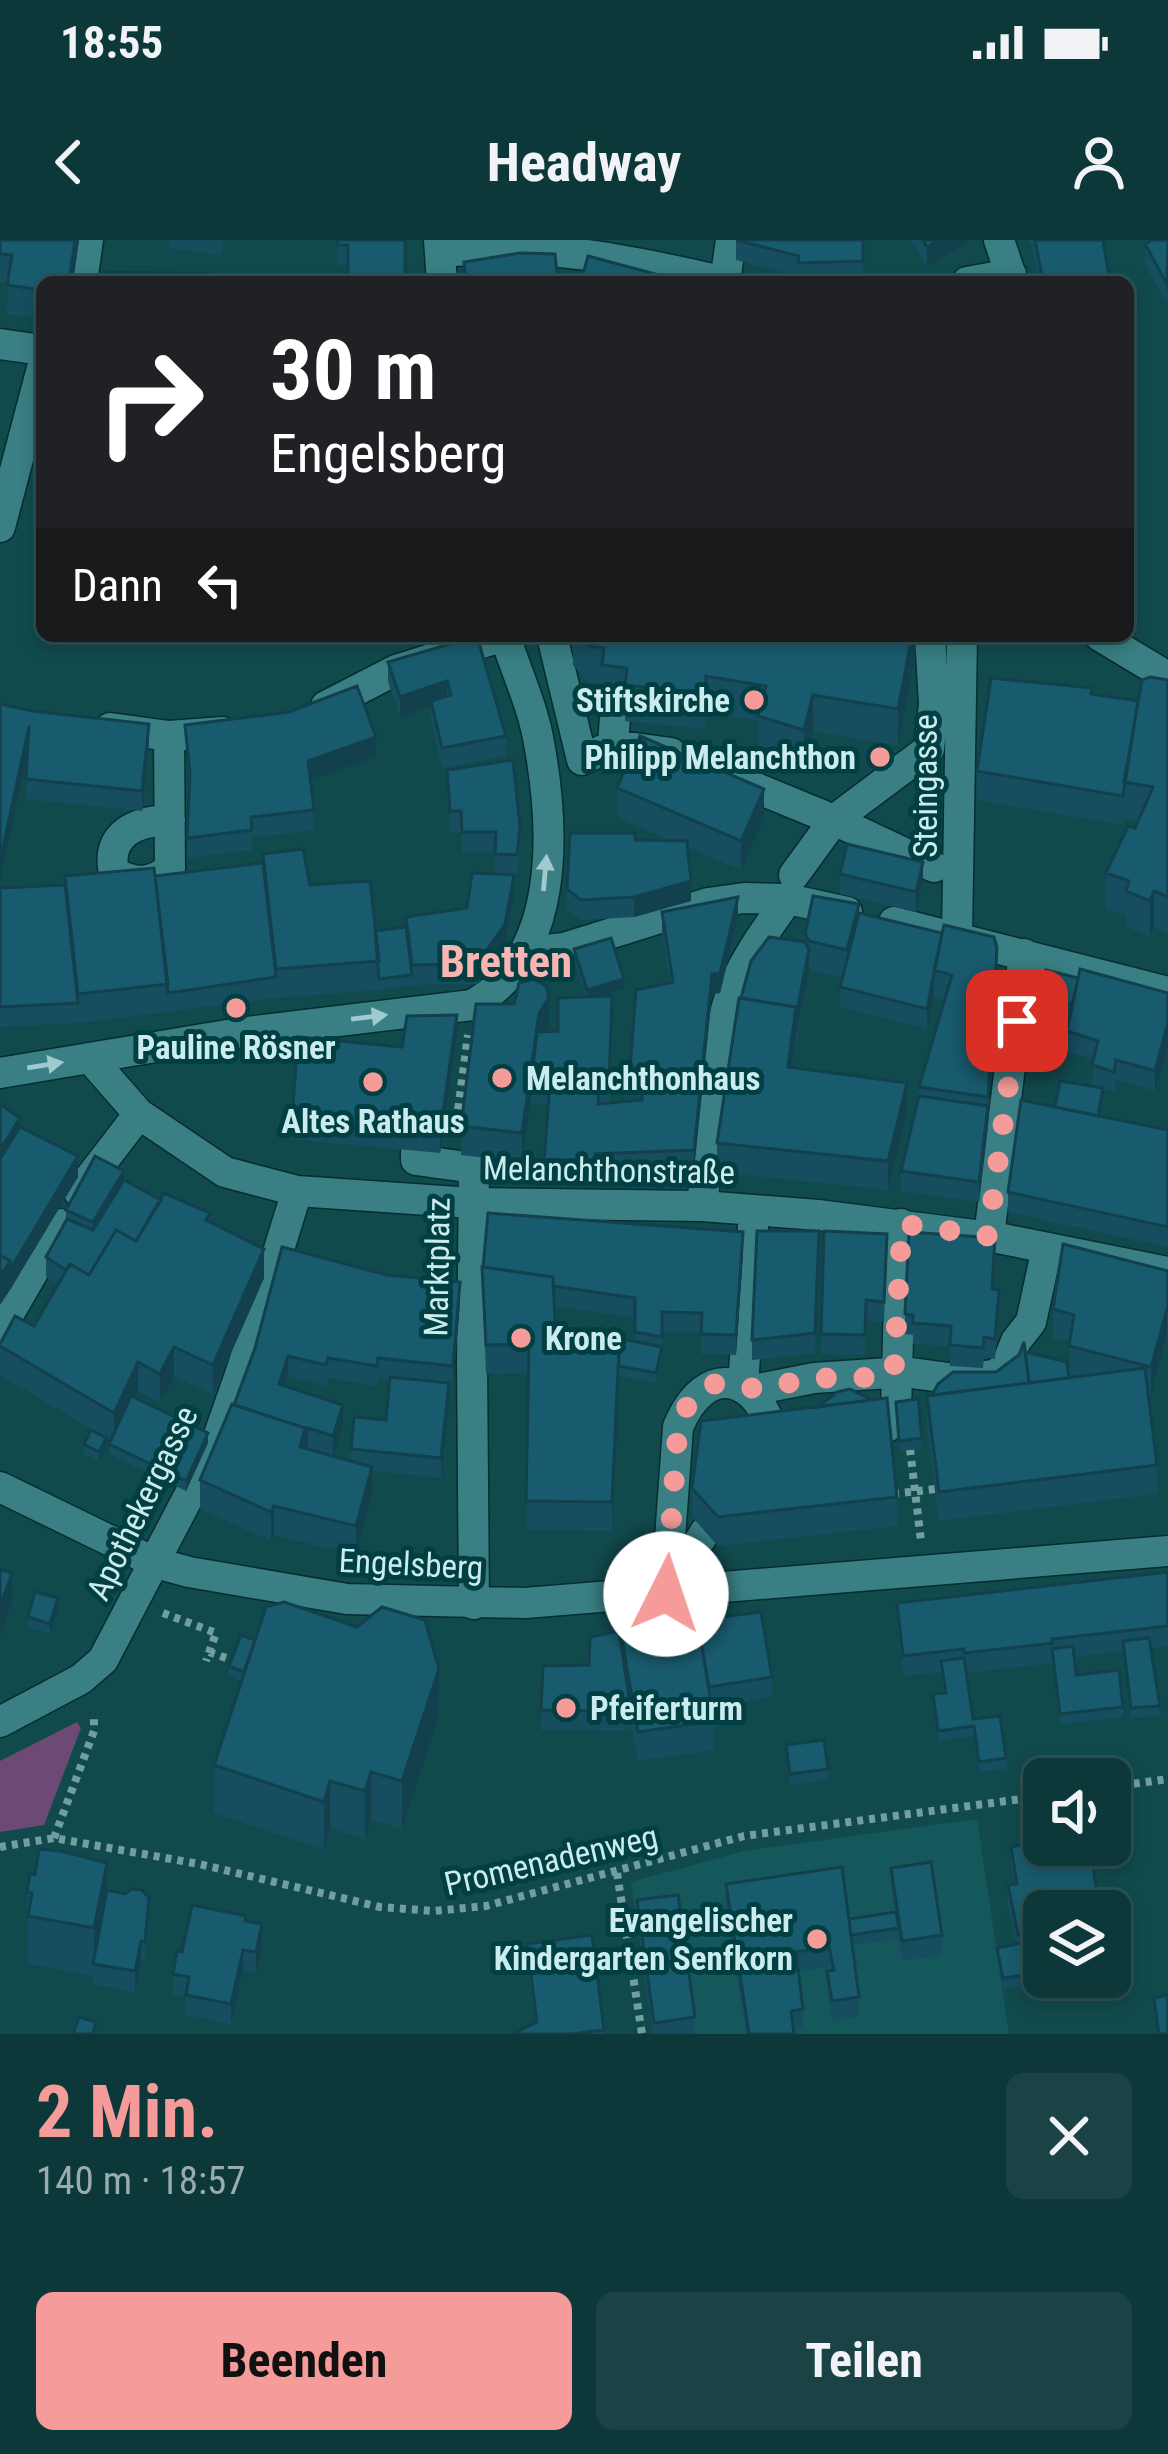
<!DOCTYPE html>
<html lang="de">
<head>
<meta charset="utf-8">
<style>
  body { margin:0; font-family:"Roboto Condensed",sans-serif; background:#1b4345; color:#f1f3f6; height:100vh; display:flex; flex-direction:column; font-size:45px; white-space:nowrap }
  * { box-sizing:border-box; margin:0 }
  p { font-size:39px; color:#9aacaf }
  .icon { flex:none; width:66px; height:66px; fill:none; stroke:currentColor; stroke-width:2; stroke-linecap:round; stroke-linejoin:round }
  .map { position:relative; height:1794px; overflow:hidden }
  .drawer { display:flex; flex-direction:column; background:#0d383a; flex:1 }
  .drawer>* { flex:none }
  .top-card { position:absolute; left:36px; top:36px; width:1098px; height:366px; border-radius:18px; box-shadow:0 6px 18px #0003,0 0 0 3px #2d5254; background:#202124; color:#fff; overflow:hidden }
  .tools { position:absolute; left:1023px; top:1518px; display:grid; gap:24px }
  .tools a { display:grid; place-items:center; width:108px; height:108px; border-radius:18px; background:#0d383a; box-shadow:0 6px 18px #0003,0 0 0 3px #2d5254; font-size:60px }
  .pin { position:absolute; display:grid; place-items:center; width:102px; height:102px; color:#fff; margin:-51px; border-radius:24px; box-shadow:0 6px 18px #0006 }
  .me { position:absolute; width:132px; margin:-66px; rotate:4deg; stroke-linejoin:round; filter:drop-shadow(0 0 9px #0008) }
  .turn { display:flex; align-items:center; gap:42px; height:252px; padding:0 36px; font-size:54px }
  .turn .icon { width:156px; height:156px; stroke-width:2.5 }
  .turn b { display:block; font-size:84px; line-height:102px }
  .then { display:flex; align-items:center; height:114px; padding:0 36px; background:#0003; gap:24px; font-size:45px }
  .round { display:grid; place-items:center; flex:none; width:126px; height:126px; border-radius:18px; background:#1b4345 }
  .overview { display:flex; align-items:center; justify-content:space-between; height:204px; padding:0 36px }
  h1 { font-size:72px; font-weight:700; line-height:90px; color:#f59b9a }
  .cta { display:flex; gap:24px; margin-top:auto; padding:24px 36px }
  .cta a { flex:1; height:138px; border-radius:18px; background:#f59b9a; color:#111; font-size:48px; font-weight:700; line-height:138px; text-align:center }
  .cta a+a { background:#1b4345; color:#f1f3f6 }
  .status { display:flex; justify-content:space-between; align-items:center; height:84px; padding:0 60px; background:#0d383a; direction:ltr }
  .status svg { height:33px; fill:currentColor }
  header { display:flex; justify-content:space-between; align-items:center; height:156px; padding:0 36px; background:#0d383a; font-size:54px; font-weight:700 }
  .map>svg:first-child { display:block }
</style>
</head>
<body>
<div class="status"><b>18:55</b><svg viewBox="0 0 49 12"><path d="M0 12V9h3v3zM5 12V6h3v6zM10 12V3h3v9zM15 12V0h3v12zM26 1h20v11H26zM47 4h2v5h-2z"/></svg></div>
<header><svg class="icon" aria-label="back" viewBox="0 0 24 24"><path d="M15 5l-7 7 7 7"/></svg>Headway<svg class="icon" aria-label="person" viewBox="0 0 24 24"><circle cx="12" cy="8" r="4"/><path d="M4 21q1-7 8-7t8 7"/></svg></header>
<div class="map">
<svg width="1168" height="1794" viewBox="0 0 1168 1794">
  <rect width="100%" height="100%" fill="#114a4d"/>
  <path fill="#14585c" d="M977 1579 1009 1794H653L631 1642 744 1611Z"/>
  <path fill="#6d4a75" d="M77 1482 81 1488 44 1585 0 1592V1521Z"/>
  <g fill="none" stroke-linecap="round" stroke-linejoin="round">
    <defs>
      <path id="pedestrian" d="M552 396 582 520 613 505 671 513
        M613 505 616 463
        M727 536 834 580 934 627
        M794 635 834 580 929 509 934 464 930 396
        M90 818 139 874 225 932 297 951 472 963 702 966 818 975 998 998 1168 1032
        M416 912V920L474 928 472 1122
        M79 952 139 874
        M702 966C710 900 709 828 728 763 738 727 766 690 788 659
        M754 970 743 1148 758 1149 814 1138 904 1132 956 1139 995 1135 1006 1126 1016 1101 1031 1082 1047 1008
        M989 996 1024 714
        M242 1129 297 951
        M887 1187 896 1172 901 984"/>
      <path id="minor" d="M439 0 442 42
        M999 0 1013 42
        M440 12C542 2 627 19 725 42
        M82 42 88 0
        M725 42 731 0
        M967 42 1011 34
        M0 104 42 110
        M0 287 42 128
        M1100 396 1168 437
        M326 466 396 430 504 396
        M110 488 169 496 223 492
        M169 496 170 629C150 644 137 644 114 633 105 594 136 581 170 580
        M894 682 1168 752
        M957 696 962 396
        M526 712 564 708 708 663 744 658 788 659 847 672
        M0 833 239 793 472 765C561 716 555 590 539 503 533 467 516 431 505 396
        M0 1089 61 984
        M472 1122 474 1364
        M0 1247 156 1323 189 1332 347 1359 525 1363 1168 1311
        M669 1349 705 1292
        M666 1354 678 1187C706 1119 760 1135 775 1200
        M0 1482 81 1439 103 1420 215 1206 242 1129"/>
    </defs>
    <use href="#pedestrian" stroke="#062d30" stroke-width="33"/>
    <use href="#minor" stroke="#062d30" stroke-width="33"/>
    <path stroke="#729ea1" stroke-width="8" stroke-dasharray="6 6" stroke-linecap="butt" d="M455 893 468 795
      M910 1209 921 1301
      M893 1254 935 1249
      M163 1373 216 1393 206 1421
      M209 1412 235 1421
      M1110 1547 1168 1539
      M54 1598 94 1491V1476
      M0 1607 54 1598 199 1624 380 1667 434 1671 486 1666 744 1596 1044 1556
      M617 1633 642 1794"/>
    <use href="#pedestrian" stroke="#397f83" stroke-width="30"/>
    <use href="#minor" stroke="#397f83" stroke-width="30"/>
  </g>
  <path fill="#164e5f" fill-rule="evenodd" d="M0 0H79L73 42H42V79L7 74 8 43 0 42Z
    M170 0H223L221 15 170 8Z
    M337 0H405L348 25H338Z
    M736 0H863V41L798 42V36L736 20Z
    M912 0H968V3L927 27 912 3Z
    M1028 0H1103L1110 42H1039L1032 6Z
    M1168 0 1167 64 1145 24V4Z
    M42 188V262L35 261V232Z
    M343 396H376L343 401Z
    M477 396 506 496V516L442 528 431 481V466L400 477 388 442V422Z
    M573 396H915V416L898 506 813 491 804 526 758 512V481L706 472 705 489 625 481V464L602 462V444L589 443 573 425Z
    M1168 440V693L1154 687 1150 697 1126 687V676L1106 669V633L1138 581 1124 578 1123 585 977 560V531L1092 454 1138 461Z
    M0 464 149 504 142 571 26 559 27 516 0 642Z
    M185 485 376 517 310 540 314 590 252 598V610L187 618 189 548Z
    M447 530 520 607 517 635 495 634V612L462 613 461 592 450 591Z
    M617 548 764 578 741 630 688 607 691 661 634 677 581 680 567 669V649L635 600 672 601 617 577Z
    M263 614 375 691 406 687V677L467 668 514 655 505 704 477 744 412 745 379 750 276 758 78 783 0 787V648L65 645 263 623Z
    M840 634 923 642 916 672 840 654Z
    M662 672 738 678 720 753 712 754 694 930 595 934V940H544L548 864H531V860L522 922 461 915V886L549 787 546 792 558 791 586 757 574 719V709L624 749 599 757 612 756 609 863 642 860V850L630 849V829L670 743 662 692Z
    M859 673 997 736 988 886 979 962 901 951V931L919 856V847L944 761 934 758V756L927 789 840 767V747L842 738 809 730 792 827 907 872 888 950 717 932V903L805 702V694Z
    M1078 738 1168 753 1155 851 1116 840 1114 852 1103 849 1100 876 1168 890V1007L1008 972V952L1055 867 1099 848 1092 845 1094 820 1067 811V791L1070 775 1041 767V757Z
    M457 795 440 913 292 899V879L402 807Z
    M124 940 161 960 210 982 264 1038 213 1154 174 1136 160 1162 138 1151 135 1158 208 1203 186 1251 109 1214 110 1200 0 1135V1104L34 1086 58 1045 46 1037V1017L66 979V970Z
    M819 991 815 1113 752 1120V1100Z
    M824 991 887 994 884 1082 866 1081 865 1115 821 1114Z
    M743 1012 736 1115 701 1114V1093L662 1092V1117L656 1143 619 1136 612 1291 526 1290 529 1133 486 1134 482 1027ZM554 1066 635 1078V1101L596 1105 556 1103Z
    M995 1018 993 1049 999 1070 995 1119 984 1117 983 1128 950 1126V1106L913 1104V1095L905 1094V1074Z
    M1168 1031V1095L1151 1155H1149L1157 1225V1254L939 1281 927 1185V1156L996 1132 1025 1112 1069 1138 1077 1137 1069 1135 1070 1102 1053 1098V1069Z
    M460 1062 453 1146 449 1145 441 1238 372 1231V1256L356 1315 274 1295 271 1301 200 1269V1240L234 1165 255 1108ZM288 1136 326 1146 328 1138 377 1146 378 1138 390 1140 386 1180 351 1209V1221L308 1209V1208L333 1216 343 1185 285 1146Z
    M896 1162 922 1198V1209L899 1211Z
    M84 1204 106 1208 99 1222 84 1214Z
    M692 1248 897 1257V1286L718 1306 692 1277Z
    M1168 1332V1406L1151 1408 1160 1476 1131 1478 1123 1411 1074 1417 1076 1435 1123 1467V1477L1060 1484 1053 1423 966 1433 973 1479 1006 1518V1529L979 1532 974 1496 938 1501 933 1454 944 1453 941 1432 903 1436 897 1383V1363Z
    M58 1368 50 1394 28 1387V1377Z
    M697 1380 772 1437V1457L712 1466 714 1481V1510L638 1521 631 1484V1491L541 1490 543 1426 589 1425 619 1391V1382Z
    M229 1426 439 1476 402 1589 371 1579 365 1599 330 1588 324 1610 214 1573V1525L241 1441 229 1436Z
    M786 1505 828 1529V1540L790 1545Z
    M1011 1607 1087 1625 1097 1654V1671H1044V1710L1023 1713 1026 1745 1003 1749 997 1708 1016 1704 1008 1665V1645H1014L1011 1627Z
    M891 1628 942 1695V1715L902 1721 898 1699 853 1705 859 1757V1777L832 1781 827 1751V1731H830L829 1727 798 1732 803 1769V1789L794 1790V1794H746L726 1664V1644L849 1679 895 1672 891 1648Z
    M107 1650 149 1678 145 1722 141 1721 135 1752 93 1744V1736L28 1724 27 1652Z
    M637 1660 695 1777V1794H653L637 1680Z
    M246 1681 262 1705 256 1733 243 1730 231 1784 186 1775V1756L173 1754V1734L182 1712Z
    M592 1695 604 1794H513L535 1783 527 1724V1704Z"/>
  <path fill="#12404d" d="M75 0H79L73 42H69Z
    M939 0H968V3L927 27V7Z
    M912 396H915V416L898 506V469Z
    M447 441V461H431V466L400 477V457Z
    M813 455V491L804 526V490Z
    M149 484V504L142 571V551Z
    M29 486V506L0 642V622Z
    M376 497V517L308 541V521Z
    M764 549V578L741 630V601Z
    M923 622V642L916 672V652Z
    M514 635V655L505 704 477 744V724Z
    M691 641V661L634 677V657Z
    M1154 651V687L1150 697V661Z
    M738 657V678L720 753 712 754 694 930V910L712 734Z
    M997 708V736L988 886 979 962V942L988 866Z
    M809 709V730L796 796 788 856V827L796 767Z
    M934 736V756L927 789V769Z
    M624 739V749L587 760V750Z
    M549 758V787L539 802 531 844V860L522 922V893L539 773Z
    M457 775V795L440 913V893Z
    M1168 783V804L1155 851V831Z
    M907 843V872L888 950V921Z
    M20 878V907L0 939V910Z
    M78 916V937L10 1050V1030Z
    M124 931V960L93 1010V982Z
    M743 992V1012L736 1115V1095Z
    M264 1009V1038L213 1154V1125Z
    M10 1021V1050L0 1065V1036Z
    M460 1042V1062L453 1146V1126Z
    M1167 1066V1095L1151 1155V1127Z
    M174 1107V1136L160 1162V1134Z
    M619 1107V1136L612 1291V1262Z
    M288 1116V1136L279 1164V1144Z
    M138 1122V1151L114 1202V1173Z
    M449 1143V1163L441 1238V1218Z
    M343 1165V1185L333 1216V1196Z
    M305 1188H308V1208L300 1236V1207Z
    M208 1193V1203L186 1251V1241Z
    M106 1198V1208L99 1222V1212Z
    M372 1227V1256L356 1315V1286Z
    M274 1266V1295L271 1301V1272Z
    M12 1333V1362L0 1396V1367Z
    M58 1358V1368L50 1394V1384Z
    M439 1429V1476L402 1589V1541Z
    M371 1532V1579L365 1599V1551Z
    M330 1541V1588L324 1610V1562Z
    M107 1623V1670L94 1724V1688Z
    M262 1684V1705L256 1733V1712Z
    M141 1701V1721L135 1752V1731Z
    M243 1710V1730L231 1784V1764Z"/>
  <path fill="#195b6e" stroke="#12404d" stroke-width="3" d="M0 0H75L69 42H42V50L7 45 12 15 0 14Z
    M337 0H405V42H348V5H338Z
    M736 0H863V21L798 23 799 16Z
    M923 0H939L927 7Z
    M1035 0H1103L1110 42H1043Z
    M1152 0H1168L1167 44 1145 4Z
    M520 13 555 14 558 42H466L464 22Z
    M588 16 685 42H581Z
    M105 32 291 35 290 42H105Z
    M42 188V234L35 232Z
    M477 396 506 496 442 508 431 461 451 455 447 441 400 457 388 422Z
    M580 396H912L898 469 813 455 804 490 758 476 766 446 706 436 705 453 625 445 627 428 602 425 604 408 589 406Z
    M1150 437 1168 440V657L1154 651 1150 661 1126 651 1129 641 1106 633 1128 586 1135 588 1153 547 1124 542 1142 440Z
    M991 438 1092 448 1091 454 1138 461 1123 556 977 531Z
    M357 446 376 497 308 521 314 570 251 577 252 590 187 598 190 534 185 485 289 472Z
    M0 464 32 471 149 484 142 551 26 539 29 486 0 622Z
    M640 496 764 549 741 601 617 548Z
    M513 520 520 587 517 615 495 614 496 592H462L461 571H450L447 530Z
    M570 593H635V600L687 601 691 641 634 657 581 660 567 649Z
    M847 604 923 622 916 652 840 634Z
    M303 609 310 645 370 641 379 721 276 729 263 614Z
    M263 623 276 737 168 753 155 636Z
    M154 628 168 744 78 754 65 636Z
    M472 633 514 635 505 684 477 724 412 725 406 677 467 668Z
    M65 645 78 763 0 767V648Z
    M813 656 859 664 847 710 809 701 805 694Z
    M738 657 720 733 712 734 694 910 595 914V920H544L550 844H531L537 792 558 791V758L612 756 609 845H599L598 864 642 860 643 830 630 829 636 750 673 742 662 672Z
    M859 673 942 693 927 769 840 747Z
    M944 685 994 697 997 708 988 857 919 847 952 735 934 730Z
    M406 687 412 735 379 739 375 691Z
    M769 697 805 702 809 709 796 776V767L741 758 751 721Z
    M611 698 624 739 587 750 574 709Z
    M1080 729 1168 753V783L1155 831 1116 820 1114 832 1092 825 1098 801 1067 791Z
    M1046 730 1078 738 1072 765 1041 757Z
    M534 739 546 746 549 758 539 773 522 893 461 886 476 764H514L519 743Z
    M739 758 796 767 788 827 907 843 888 921 717 903Z
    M457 775 440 893 292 879 298 797 402 807 407 776Z
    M1060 841 1103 848 1098 876 1055 867Z
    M919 856 988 866 979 942 901 931Z
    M1021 860 1168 890V987L1008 952Z
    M0 864 20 878 0 910Z
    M20 887 78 916 10 1030V1021L0 1015V919Z
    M95 916 124 931 93 982 66 970Z
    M124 940 161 960 136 1001 116 990 89 1035 70 1024 66 1030 46 1017 67 979 93 990Z
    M164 953 210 973 206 980 264 1009 213 1125 174 1107 160 1134 138 1122 114 1173 0 1106V1104L15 1076 34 1086 70 1024 89 1035 116 990 136 1001Z
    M488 973 743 992 736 1095 701 1094 702 1073 662 1072V1097L635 1092V1058L553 1046V1037L483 1027Z
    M757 991H819L815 1093 752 1100Z
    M824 991 887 994 884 1062 866 1060 865 1095 821 1094Z
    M909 992 995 998 992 1049 999 1050 995 1099 984 1097 983 1108 950 1105 951 1086 913 1083V1075L905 1074Z
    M1063 1004 1168 1031V1066L1151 1127 1069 1106 1074 1075 1053 1069Z
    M282 1007 387 1035 460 1042 453 1126 378 1118 377 1126 328 1118 326 1125 288 1116 279 1144 343 1165 333 1196 308 1188 305 1197V1188L234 1165 255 1108Z
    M0 1015 10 1021 0 1036Z
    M482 1027 553 1037 556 1103 619 1107 612 1262 526 1261 529 1104 486 1105Z
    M598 1094 662 1107 656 1133 619 1126V1107L596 1105Z
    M1024 1102 1029 1143 932 1155 938 1144 953 1132H996L1019 1115Z
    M1025 1112 1067 1122 1069 1138 1029 1143Z
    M1145 1128 1157 1225 939 1252 927 1156Z
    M390 1137 449 1143 441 1218 351 1209 354 1177 386 1180Z
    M850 1149 872 1160 818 1167 837 1152Z
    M131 1156 208 1193 186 1241 109 1204Z
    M887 1158 897 1257 718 1277 692 1248 701 1181Z
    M918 1159 922 1198 899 1201 896 1162Z
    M232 1164 305 1188 300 1207 372 1227 356 1286 274 1266 271 1272 200 1240Z
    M91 1190 106 1198 99 1212 84 1204Z
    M0 1329 12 1333 0 1367Z
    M1168 1332V1386L1052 1399 1053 1403 964 1413V1409L903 1416 897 1363Z
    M35 1352 58 1358 50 1384 28 1377Z
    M284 1362 357 1387 382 1367 425 1380 439 1429 402 1541 371 1532 365 1551 330 1541 324 1562 214 1525 266 1367Z
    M696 1371 714 1481 638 1492 619 1382Z
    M761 1372 772 1437 709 1447 697 1380Z
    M619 1391 631 1471 541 1470 543 1426 589 1425 590 1397Z
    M241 1395 255 1400 244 1432 229 1426Z
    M1149 1398 1160 1466 1131 1468 1123 1401Z
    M1073 1406 1076 1435 1119 1430 1123 1467 1060 1474 1052 1409Z
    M964 1418 973 1479 1000 1476 1006 1518 979 1522 974 1486 938 1491 933 1454 946 1453 941 1421Z
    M824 1500 828 1529 790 1534 786 1505Z
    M1038 1591 1044 1594V1605H1084L1087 1625H1093L1097 1654 1091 1655 1093 1671H1044V1690L1018 1694 1008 1645 1017 1644 1011 1607 1024 1604Z
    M39 1609 61 1611 107 1623 94 1688 28 1676 32 1653 27 1652 30 1634 35 1635Z
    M931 1622 942 1695 902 1701 891 1628Z
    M842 1627 859 1757 832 1761 827 1731 834 1730 829 1707 796 1712 803 1769 791 1771 794 1794H749L726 1644Z
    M132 1649 142 1650 149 1658 145 1702 141 1701 135 1731 93 1724 107 1650 125 1654Z
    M678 1655 695 1777 654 1783 637 1660Z
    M192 1665 246 1676 245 1681 262 1684 256 1712 243 1710 231 1764 186 1755 189 1737 173 1734 177 1711 182 1712Z
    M896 1672 899 1688 851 1695 849 1679Z
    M592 1695 604 1790 572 1794H513L537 1782 527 1704Z
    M1021 1703 1026 1735 1003 1738 997 1708Z
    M1168 1755V1794H1159L1154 1758Z
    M79 1777 96 1782 93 1794H73Z"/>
  <defs><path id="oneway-solid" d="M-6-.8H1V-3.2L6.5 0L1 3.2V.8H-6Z" transform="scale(3)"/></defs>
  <g fill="#9fcbce">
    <use href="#oneway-solid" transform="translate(545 633) rotate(-85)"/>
    <use href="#oneway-solid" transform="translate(369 777) rotate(-7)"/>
    <use href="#oneway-solid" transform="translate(45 825) rotate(-9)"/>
  </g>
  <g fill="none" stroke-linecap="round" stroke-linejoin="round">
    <path stroke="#f59b9a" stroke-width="21" stroke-dasharray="0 37.8" d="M666 1354 678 1187 689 1162 700 1150 717 1143 758 1149 814 1138H862L894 1132 902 984 988 996 1017 781"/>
  </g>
  <g fill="#f59b9a" stroke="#013f42" stroke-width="4.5">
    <circle cx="754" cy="460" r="12"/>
    <circle cx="880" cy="517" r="12"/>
    <circle cx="236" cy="768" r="12"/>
    <circle cx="502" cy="838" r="12"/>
    <circle cx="373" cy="842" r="12"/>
    <circle cx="521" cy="1098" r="12"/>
    <circle cx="566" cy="1468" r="12"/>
    <circle cx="817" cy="1699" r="12"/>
  </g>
  <g text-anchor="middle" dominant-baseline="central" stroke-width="10" stroke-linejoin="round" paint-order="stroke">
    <g font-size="33" font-weight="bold" fill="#cbecee" stroke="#013f42" text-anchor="end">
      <text x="730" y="460">Stiftskirche</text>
      <text x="856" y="517">Philipp Melanchthon</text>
      <text x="236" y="807" text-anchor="middle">Pauline Rösner</text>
      <text x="526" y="838" text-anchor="start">Melanchthonhaus</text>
      <text x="373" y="881" text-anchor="middle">Altes Rathaus</text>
      <text x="545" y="1098" text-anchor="start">Krone</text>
      <text x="590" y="1468" text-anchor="start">Pfeiferturm</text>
      <text x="793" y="1680">Evangelischer<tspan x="793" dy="38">Kindergarten Senfkorn</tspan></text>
    </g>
    <g font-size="33" fill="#cbecee" stroke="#013f42">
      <text transform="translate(925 546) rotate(-90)">Steingasse</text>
      <text transform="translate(609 930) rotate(1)">Melanchthonstraße</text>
      <text transform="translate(437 1027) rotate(-89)">Marktplatz</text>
      <text transform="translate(142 1263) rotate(-64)">Apothekergasse</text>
      <text transform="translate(411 1324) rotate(3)">Engelsberg</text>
      <text transform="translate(551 1620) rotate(-13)">Promenadenweg</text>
    </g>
    <g font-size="45" font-weight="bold" fill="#f9b5b3" stroke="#013f42">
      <text x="506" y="721">Bretten</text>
    </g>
  </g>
</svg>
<div class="tools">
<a><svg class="icon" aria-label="sound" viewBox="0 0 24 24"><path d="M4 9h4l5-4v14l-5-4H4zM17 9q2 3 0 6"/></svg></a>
<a><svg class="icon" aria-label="layers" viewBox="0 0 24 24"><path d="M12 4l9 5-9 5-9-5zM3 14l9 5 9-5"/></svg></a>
</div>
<div class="pin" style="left:1017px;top:781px;background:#d93025"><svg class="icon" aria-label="arrive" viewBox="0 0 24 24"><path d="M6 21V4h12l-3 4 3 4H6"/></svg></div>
<svg class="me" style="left:666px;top:1354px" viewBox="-20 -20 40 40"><circle r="19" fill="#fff"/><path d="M0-13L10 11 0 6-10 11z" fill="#f59b9a"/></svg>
<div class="top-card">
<div class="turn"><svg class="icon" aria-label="right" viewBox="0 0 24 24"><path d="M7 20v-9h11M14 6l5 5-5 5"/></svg><div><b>30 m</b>Engelsberg</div></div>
<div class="then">Dann<svg class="icon" aria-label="left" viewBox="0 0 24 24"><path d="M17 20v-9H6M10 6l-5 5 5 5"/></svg></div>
</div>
</div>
<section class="drawer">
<div class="overview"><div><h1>2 Min.</h1><p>140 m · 18:57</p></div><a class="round"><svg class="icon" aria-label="close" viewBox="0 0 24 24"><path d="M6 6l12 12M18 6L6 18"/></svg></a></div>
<div class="cta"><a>Beenden</a><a>Teilen</a></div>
</section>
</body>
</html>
